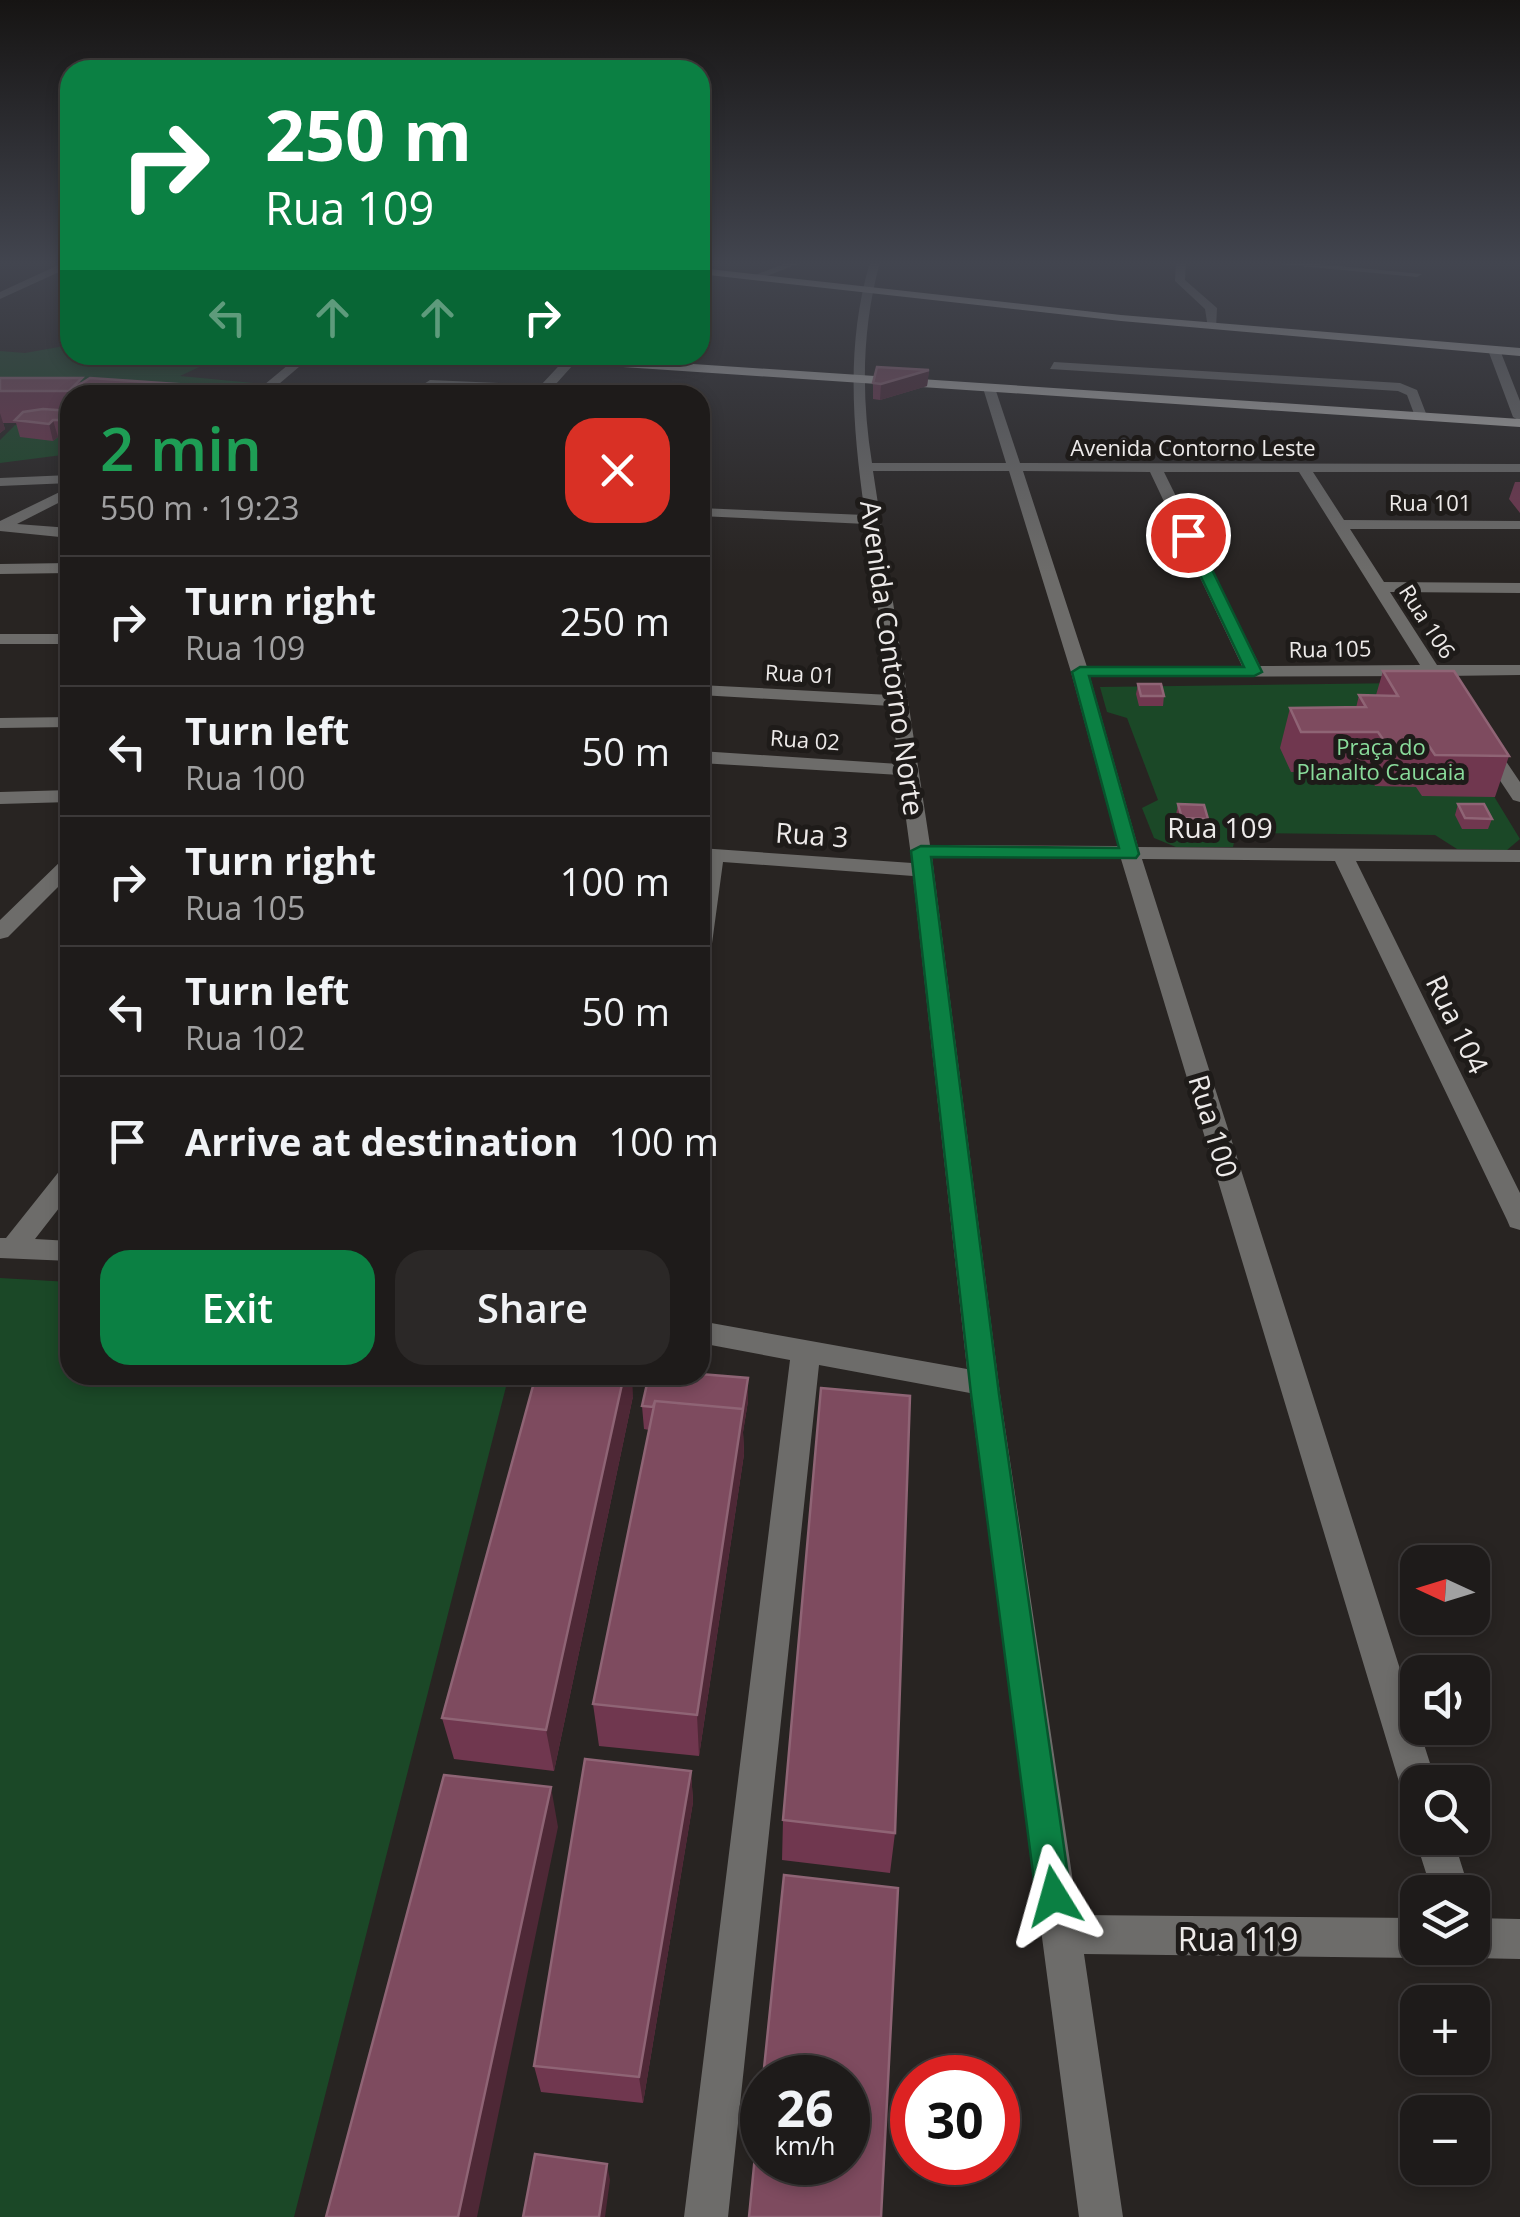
<!DOCTYPE html>
<html lang="en">
<head>
<meta charset="utf-8">
<style>
  body { margin:0; font-family:"Open Sans",sans-serif; background:#2b2827; color:#f1f3f6; height:100vh; display:flex; flex-direction:column; font-size:38px; white-space:nowrap }
  * { box-sizing:border-box; margin:0 }
  p { font-size:32px; color:#a1a1a2 }
  .icon { flex:none; width:55px; height:55px; fill:none; stroke:currentColor; stroke-width:2; stroke-linecap:round; stroke-linejoin:round }
  .map { position:relative; flex:1; overflow:hidden }
  .drawer { position:absolute; left:60px; top:385px; width:650px; height:1000px; display:flex; flex-direction:column; background:#1e1b1a; border-radius:30px; box-shadow:0 5px 15px #0003,0 0 0 2px #3c3939 }
  .drawer>* { flex:none }
  .top-card { position:absolute; left:60px; top:60px; width:650px; height:305px; border-radius:30px; box-shadow:0 5px 15px #0003,0 0 0 2px #3c3939; background:#0b8043; color:#fff; overflow:hidden }
  .needle { width:65px; rotate:274deg }
  .tools { position:absolute; left:1400px; top:1545px; display:grid; gap:20px }
  .tools a { display:grid; place-items:center; width:90px; height:90px; border-radius:20px; background:#1e1b1a; box-shadow:0 5px 15px #0003,0 0 0 2px #3c3939; font-size:50px }
  .speed { position:absolute; left:740px; top:2055px; display:flex; gap:20px; font-size:50px; font-weight:700; text-align:center }
  .speed>* { display:grid; place-content:center; width:130px; height:130px; border-radius:50%; background:#1e1b1a; box-shadow:0 5px 15px #0003,0 0 0 2px #3c3939; line-height:1 }
  .speed small { font-size:25px; font-weight:400 }
  .speed .limit { border:15px solid #d22; background:#fff; color:#111 }
  .pin { position:absolute; display:grid; place-items:center; width:85px; height:85px; color:#fff; margin:-42px; border:5px solid #fff; border-radius:50%; box-shadow:0 2px 10px #0007 }
  .me { position:absolute; width:110px; margin:-55px; rotate:352deg; stroke-linejoin:round; filter:drop-shadow(0 0 8px #0008) }
  .turn { display:flex; align-items:center; gap:35px; height:210px; padding:0 40px; font-size:45px }
  .turn .icon { width:130px; height:130px; stroke-width:2.5 }
  .turn b { display:block; font-size:70px; line-height:85px }
  .lanes { display:flex; align-items:center; height:95px; padding:0 40px; background:#0003; justify-content:center; gap:50px; direction:ltr }
  .lanes .off { opacity:.35 }
  .round { display:grid; place-items:center; flex:none; width:105px; height:105px; border-radius:30px; background:#2b2827 }
  .headline { display:flex; align-items:center; justify-content:space-between; height:170px; padding:0 40px }
  h1 { font-size:60px; font-weight:600; line-height:75px; color:#1e9e55 }
  .primary-button { display:flex; gap:20px; margin-top:auto; padding:20px 40px }
  .primary-button a { flex:1; height:115px; border-radius:30px; background:#0b8043; color:#fff; font-size:40px; font-weight:600; line-height:115px; text-align:center }
  .primary-button a+a { background:#2b2827; color:#f1f3f6 }
  ul { padding:0; list-style:none }
  li { display:flex; align-items:center; gap:30px; height:130px; padding:0 40px; border-top:2px solid #3c3939 }
  li div { flex:1 }
  li b { display:block; font-size:38px }
  li em { font-style:normal }
  .map>svg:first-child { display:block }
</style>
</head>
<body>
<div class="map">
<svg width="1520" height="2217" viewBox="0 0 1520 2217">
  <rect width="100%" height="100%" fill="#282422"/>
  <path fill="#1b4827" d="M70 345V355H225L180 376 263 384 248 395 0 394V351L25 353Z
    M15 425 70 427V454L0 463V440Z
    M1405 683 1431 693 1520 839 1507 850 1457 849 1435 835 1236 833 1233 847H1176L1154 838 1142 808 1158 800 1127 718 1107 712 1100 687Z
    M0 1278 70 1282V1375H509L294 2217H0Z"/>
  <g fill="none" stroke-linecap="round" stroke-linejoin="round">
    <path fill="#6d6c6a" fill-rule="evenodd" d="M65 262H70V267L0 299V292Z
      M789 262H803L759 279 750 277Z
      M870 262H880C862 328 861 395 872 463H1006L983 388 989 384 995 388 1020 463 1520 464V472H1313L1344 520 1520 521V529H1350L1384 582 1520 583V593L1390 592 1437 665H1520V675L1444 676 1443 682 1437 683 1427 676 1090 677 1138 847 1520 850V862L1356 861 1520 1193V1230L1510 1227 1507 1220 1335 861 1142 859 1436 1782H1418V1803L1405 1798 1400 1785 1121 859 932 857 1000 1394 1078 1915 1418 1918V1948H1434L1418 1958 1084 1954 1123 2217H1079L970 1393 819 1365 728 2217H684L790 1360 700 1343V1321L967 1369 913 876 723 862 711 951 700 958V848L912 863 900 775 700 763V751L899 764 891 706 700 695V685L890 695 866 524 700 516V508L865 515C853 429 845 347 870 262ZM873 471H1009L1071 672 1118 846 930 845ZM1023 471 1150 472 1242 666 1087 667ZM1164 472H1299L1420 665 1260 666Z
      M1176 262H1186L1185 280 1217 308 1216 328H1208L1205 309 1175 281Z
      M1257 262H1297L1422 274 1417 277Z
      M1494 346 1500 350 1520 401V421L1513 417 1488 350Z
      M300 355H313L266 395H252Z
      M569 355H582L546 395 430 388 424 384 430 380 541 385Z
      M1054 362 1400 383 1417 390 1427 416 1416 419 1407 395 1398 391 1050 369Z
      M70 475V483L0 486V478Z
      M70 487V497L17 524 70 528V538L0 531V521Z
      M70 563V573L0 574V564Z
      M0 634H70V644H0Z
      M70 717V727L0 728V718Z
      M1484 737 1491 739 1520 782V802L1513 800 1475 743Z
      M70 790V802L0 804V792Z
      M70 857V875L8 937 0 939V920L63 859Z
      M70 1166V1194L35 1239 70 1241V1261L0 1258V1238H6L61 1169Z
      M1418 1832V1838H1453L1470 1892H1432L1415 1838Z
      M1472 1918 1520 1919V1959L1472 1958 1458 1952 1456 1948H1472Z"/>
    <path fill="#b6b4b0" fill-rule="evenodd" d="M700 268 1121 315 1520 348V356L1121 321 700 274Z
      M498 355H558L1520 419V427L504 359Z"/>
  </g>
  <path fill="#70374f" d="M929 370 927 386 880 400 873 399V383Z
    M0 378 83 382 177 384 180 395H70V446L67 437H58L53 441 20 437 16 423H3L5 429 0 433Z
    M1515 482H1520V513L1509 499Z
    M1383 671 1509 756 1495 797 1422 796 1416 787 1375 786 1367 772H1291L1280 748 1290 708H1356L1359 695H1376Z
    M1138 684 1164 696 1163 706H1139L1136 694Z
    M1178 804 1208 819 1206 830 1179 829 1176 815Z
    M1458 804 1492 819 1488 829H1462L1455 815Z
    M633 1396 554 1771 454 1759 442 1718Z
    M748 1401 743 1432 744 1454 699 1756 599 1746 593 1704 649 1430 644 1429 642 1406Z
    M691 1771 693 1802 643 2103 541 2092 534 2066Z
    M783 1820 895 1833 890 1873 782 1860Z"/>
  <path fill="#4e2836" d="M929 370 927 386 880 400 881 384Z
    M177 384 180 395H160Z
    M0 413 5 429 0 433Z
    M53 420 58 437 53 441 49 424Z
    M624 1375H632L633 1396 554 1771 546 1730Z
    M748 1378V1401L743 1432 744 1454 699 1756 697 1715Z
    M691 1771 693 1802 643 2103 639 2077Z
    M551 1787 558 1827 477 2217H458Z
    M607 2164 610 2180 605 2217H599Z"/>
  <path fill="#7e4b5f" stroke="#8f6475" stroke-width="2.5" d="M877 367 929 370 881 384 873 383Z
    M0 378H82L69 391H0Z
    M90 378 177 384 160 395H113L123 388 110 393 71 390Z
    M43 409 70 411V420H53L49 424 15 420 23 412Z
    M1383 671H1454L1509 756 1435 755 1429 746 1387 745 1378 732H1301L1290 708 1366 707 1359 695 1398 696Z
    M1138 684H1161L1164 696H1141Z
    M1178 804 1204 805 1208 819 1182 818Z
    M1458 804H1484L1492 819 1465 818Z
    M700 1374 748 1378 743 1409 655 1401 653 1407 642 1406 649 1375Z
    M536 1375H624L546 1730 442 1718Z
    M821 1388 910 1396 895 1833 783 1820Z
    M655 1401 743 1409 697 1715 593 1704Z
    M585 1759 691 1771 639 2077 534 2066Z
    M444 1775 551 1787 458 2217H326Z
    M784 1875 898 1888 881 2217H749L762 2084V2162H848V2078H763Z
    M535 2154 607 2164 599 2217H523Z"/>
  <linearGradient id="sky" x2="0" y2="1"><stop stop-color="#161413"/><stop offset="0.46" stop-color="#42454f"/><stop offset="1" stop-color="#42454f" stop-opacity="0"/></linearGradient>
  <rect width="1520" height="572" fill="url(#sky)"/>
  <path fill="#0b8043" stroke="#07532c" stroke-width="2.5" d="M1188 531 1195 535 1262 672 1254 676H1089L1139 854 1136 858 931 857 999 1394 1071 1896 1066 1908 1054 1914 1041 1908 1036 1896 971 1394 911 851 921 846 1119 848 1072 672 1080 667H1244L1181 535Z"/>
  <g text-anchor="middle" dominant-baseline="central" stroke-width="10" stroke-linejoin="round" paint-order="stroke">
    <g font-size="22" fill="#edeae9" stroke="#1e1b19">
      <text x="1193" y="447">Avenida Contorno Leste</text>
      <text x="1430" y="502">Rua 101</text>
      <text transform="translate(1428 621) rotate(57)">Rua 106</text>
      <text transform="translate(1330 648) rotate(-1)">Rua 105</text>
      <text transform="translate(800 673) rotate(3)">Rua 01</text>
      <text transform="translate(805 739) rotate(4)">Rua 02</text>
    </g>
    <g font-size="22" fill="#89dc9b" stroke="#1e1b19">
      <text x="1381" y="746">Praça do<tspan x="1381" dy="25">Planalto Caucaia</tspan></text>
    </g>
    <g font-size="28" fill="#edeae9" stroke="#1e1b19">
      <text transform="translate(893 658) rotate(82)">Avenida Contorno Norte</text>
      <text x="1220" y="827">Rua 109</text>
      <text transform="translate(812 834) rotate(4)">Rua 3</text>
      <text transform="translate(1458 1024) rotate(64)">Rua 104</text>
      <text transform="translate(1214 1126) rotate(73)">Rua 100</text>
    </g>
    <g font-size="32" fill="#edeae9" stroke="#1e1b19">
      <text x="1238" y="1938">Rua 119</text>
    </g>
  </g>
</svg>
<div class="tools">
<a><svg class="needle" viewBox="-14 -14 28 28"><path d="M0-13l5 13h-10z" fill="#e53935"/><path d="M0 13l5-13h-10z" fill="#a1a1a2"/></svg></a>
<a><svg class="icon" aria-label="sound" viewBox="0 0 24 24"><path d="M4 9h4l5-4v14l-5-4H4zM17 9q2 3 0 6"/></svg></a>
<a><svg class="icon" aria-label="search" viewBox="0 0 24 24"><circle cx="10" cy="10" r="6"/><path d="M15 15l6 6"/></svg></a>
<a><svg class="icon" aria-label="layers" viewBox="0 0 24 24"><path d="M12 4l9 5-9 5-9-5zM3 14l9 5 9-5"/></svg></a>
<a>+</a>
<a>−</a>
</div>
<div class="speed"><div>26<small>km/h</small></div><div class="limit">30</div></div>
<div class="pin" style="left:1188px;top:535px;background:#d93025"><svg class="icon" aria-label="arrive" viewBox="0 0 24 24"><path d="M6 21V4h12l-3 4 3 4H6"/></svg></div>
<svg class="me" style="left:1054px;top:1896px" viewBox="-20 -20 40 40"><path d="M0-17L14 15 0 8-14 15z" fill="#0b8043" stroke="#fff" stroke-width="4"/></svg>
<div class="top-card">
<div class="turn"><svg class="icon" aria-label="right" viewBox="0 0 24 24"><path d="M7 20v-9h11M14 6l5 5-5 5"/></svg><div><b>250 m</b>Rua 109</div></div>
<div class="lanes"><svg class="icon off" aria-label="left" viewBox="0 0 24 24"><path d="M17 20v-9H6M10 6l-5 5 5 5"/></svg><svg class="icon off" aria-label="ahead" viewBox="0 0 24 24"><path d="M12 20V5M6 11l6-6 6 6"/></svg><svg class="icon off" aria-label="ahead" viewBox="0 0 24 24"><path d="M12 20V5M6 11l6-6 6 6"/></svg><svg class="icon" aria-label="right" viewBox="0 0 24 24"><path d="M7 20v-9h11M14 6l5 5-5 5"/></svg></div>
</div>
<section class="drawer">
<div class="headline"><div><h1>2 min</h1><p>550 m · 19:23</p></div><a class="round" style="background:#d93025;color:#fff"><svg class="icon" aria-label="close" viewBox="0 0 24 24"><path d="M6 6l12 12M18 6L6 18"/></svg></a></div>
<ul>
<li><svg class="icon" aria-label="right" viewBox="0 0 24 24"><path d="M7 20v-9h11M14 6l5 5-5 5"/></svg><div><b>Turn right</b><p>Rua 109</p></div><em>250 m</em></li>
<li><svg class="icon" aria-label="left" viewBox="0 0 24 24"><path d="M17 20v-9H6M10 6l-5 5 5 5"/></svg><div><b>Turn left</b><p>Rua 100</p></div><em>50 m</em></li>
<li><svg class="icon" aria-label="right" viewBox="0 0 24 24"><path d="M7 20v-9h11M14 6l5 5-5 5"/></svg><div><b>Turn right</b><p>Rua 105</p></div><em>100 m</em></li>
<li><svg class="icon" aria-label="left" viewBox="0 0 24 24"><path d="M17 20v-9H6M10 6l-5 5 5 5"/></svg><div><b>Turn left</b><p>Rua 102</p></div><em>50 m</em></li>
<li><svg class="icon" aria-label="arrive" viewBox="0 0 24 24"><path d="M6 21V4h12l-3 4 3 4H6"/></svg><div><b>Arrive at destination</b></div><em>100 m</em></li>
</ul>
<div class="primary-button"><a>Exit</a><a>Share</a></div>
</section>
</div>
</body>
</html>
